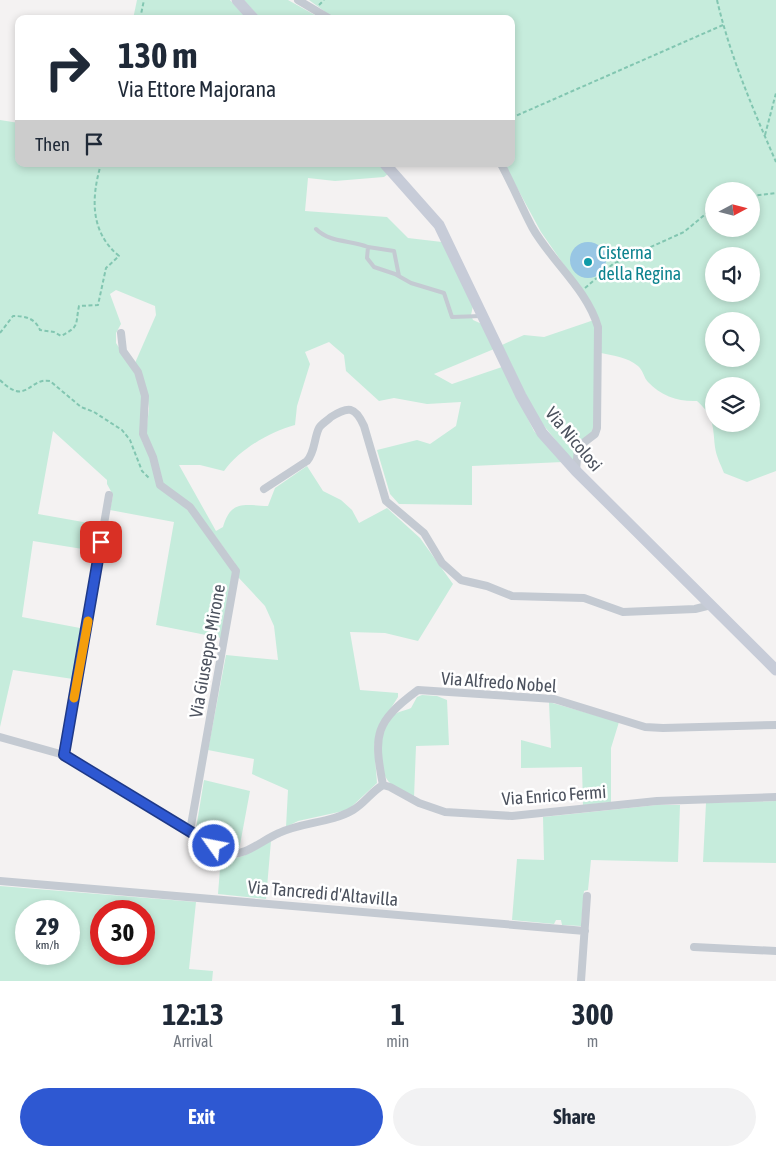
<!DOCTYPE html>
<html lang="en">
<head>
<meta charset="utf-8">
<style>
  body { margin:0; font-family:"Asap Condensed",sans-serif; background:#f2f2f3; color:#1f2937; height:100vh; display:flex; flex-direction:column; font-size:19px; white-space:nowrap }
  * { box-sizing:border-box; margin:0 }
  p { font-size:16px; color:#747a83 }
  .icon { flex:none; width:28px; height:28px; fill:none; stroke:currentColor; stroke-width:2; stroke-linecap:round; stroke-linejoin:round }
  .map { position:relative; height:981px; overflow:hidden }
  .panel { display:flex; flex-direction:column; background:#fff; flex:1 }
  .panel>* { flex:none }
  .guide { position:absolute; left:15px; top:15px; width:500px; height:152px; border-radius:10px; box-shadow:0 2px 8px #0003; background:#fff; color:#1f2937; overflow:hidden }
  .needle { width:32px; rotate:83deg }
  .fabs { position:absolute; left:705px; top:182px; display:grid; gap:10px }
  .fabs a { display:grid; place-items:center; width:55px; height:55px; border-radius:50%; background:#fff; box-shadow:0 2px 8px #0003; font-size:25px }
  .speed { position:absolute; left:15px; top:900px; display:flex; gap:10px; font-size:25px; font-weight:700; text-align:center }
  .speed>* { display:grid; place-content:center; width:65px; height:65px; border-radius:50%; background:#fff; box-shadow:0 2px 8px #0003; line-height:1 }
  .speed small { font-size:12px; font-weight:400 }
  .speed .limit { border:8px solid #d22; background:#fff; color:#111 }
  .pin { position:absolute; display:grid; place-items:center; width:42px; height:42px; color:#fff; margin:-21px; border-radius:10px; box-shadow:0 2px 8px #0006 }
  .me { position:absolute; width:55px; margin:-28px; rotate:303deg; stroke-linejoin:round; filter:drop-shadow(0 0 4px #0008) }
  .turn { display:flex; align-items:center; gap:18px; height:105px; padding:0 20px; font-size:22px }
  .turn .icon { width:65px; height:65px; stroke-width:2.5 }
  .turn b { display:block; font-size:35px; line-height:42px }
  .then { display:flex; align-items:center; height:48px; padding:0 20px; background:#0003; gap:10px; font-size:19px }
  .eta { display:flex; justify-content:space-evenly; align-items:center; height:85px; text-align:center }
  .eta b { font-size:30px; font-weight:700; line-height:35px }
  .cta { display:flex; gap:10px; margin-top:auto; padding:10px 20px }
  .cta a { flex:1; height:58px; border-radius:30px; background:#2e58d2; color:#fff; font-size:20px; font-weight:700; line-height:58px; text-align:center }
  .cta a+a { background:#f2f2f3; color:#1f2937 }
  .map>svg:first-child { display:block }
</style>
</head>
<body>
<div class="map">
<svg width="776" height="981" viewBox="0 0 776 981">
  <rect width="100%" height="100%" fill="#f4f2f2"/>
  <path fill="#c6ecdc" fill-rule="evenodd" d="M137 0H230L247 19H133Z
    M244 0H288L322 19H261Z
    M309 0H776V471L747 482 724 473C721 465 716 456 715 447 713 427 714 416 697 401 679 402 661 396 648 382 644 378 643 370 638 366 627 357 614 356 601 353L598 317 594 308 541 232 504 164H511V19H335ZM714 191H751V229H714ZM714 256H751V294H714ZM714 321H751V359H714ZM714 386H751V424H714Z
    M0 120 19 123V164H380L388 174 384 177 335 181 308 178 305 211 387 217 408 238 442 242 473 306 471 315 473 320 482 324 494 349 434 374 452 384 502 367 534 431 563 462 472 466V505L399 504 390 494 377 450 417 440 430 444 456 426 461 402 427 404 394 398 379 401 346 371 344 355 329 342 305 352 310 364 297 406 295 425C269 432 239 450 224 471L200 465H179L216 531 223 527C231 500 243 505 268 506L275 488 307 466 323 491 341 500 352 510 359 523 387 508 420 538 453 584 418 641 385 633 350 632 360 690 398 693V697L384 719 374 745 377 783 348 810 298 821 286 827 288 790 252 774 254 759 208 750 226 655 278 660 274 626 265 606 238 577 235 563 199 514 191 505 162 484 156 457 146 434 149 408 147 393 135 363 156 315 155 306 116 290 110 294 121 324 116 333V343L134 371 140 386 144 406 141 428 142 441 152 460 159 486 196 517 233 568 221 638 156 625 174 522 110 510 113 495 107 484V480L53 431 38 514 100 525 95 551 33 541 22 617 80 628 73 679 13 670 0 727Z
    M594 320 597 337 594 356 596 378 595 417 592 433 575 445 574 463 536 416 502 345 524 335 544 337Z
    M422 695 437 696 447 700 449 745 416 746 414 798C407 793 397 789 391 784 375 770 378 729 393 716 398 711 405 711 411 708L417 697Z
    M549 702 619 722 611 748V802L583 805 582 767 521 768V740L551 748Z
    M204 780 250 791 239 850C224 854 209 838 196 829Z
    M776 801V863L703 862 706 803Z
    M657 805H680L678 862 591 860 588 890 584 891 581 926 562 925 561 920H556L554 924 512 920 517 859 544 860 543 817Z
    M271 841 266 899 218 894 221 856C238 864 255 849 271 841Z
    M0 886 196 902 189 969 213 971 212 981H0ZM26 911H69V954H26ZM101 911H144V954H101Z"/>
  <path fill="#98c6e4" d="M570 260a18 18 0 1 1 36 0a18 18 0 1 1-36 0Z"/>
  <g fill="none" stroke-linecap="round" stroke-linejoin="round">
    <path stroke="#82c6b1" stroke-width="2" stroke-dasharray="4 2.5" stroke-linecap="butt" d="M717 0C730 56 753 109 776 162
      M319 5 324 0
      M140 19 144 0
      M511 118 723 25
      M765 135 776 93
      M751 196 776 193
      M585 288 613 264 684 232 714 207
      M0 333 13 316C25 316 35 318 40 330L54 332 61 336C80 326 75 326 79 306L98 305 106 268 119 256C90 232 91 198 101 164
      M0 380C27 407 29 377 50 381L81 407 94 412 122 430 130 440 142 471 150 479"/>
    <path stroke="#c4cad2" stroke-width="4" d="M316 229C330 243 351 240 368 247
      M399 276 394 251 368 247 367 258 374 267 395 274 411 283 444 293 452 317 481 316"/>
    <path stroke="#c4cad2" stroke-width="8" d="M298 0 330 19
      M501 164C512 184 521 206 532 227 551 261 587 289 598 327L597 428 595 434 578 447 576 471
      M121 333 123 351 138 372 145 396 143 434 153 457 160 485 190 507 236 571 190 831
      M264 489 307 461C315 452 314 438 319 428 322 423 327 421 331 417 348 406 355 406 364 426L386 501 424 533 442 563 461 580 487 586 512 596 584 598 623 612 695 609 711 605
      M0 737 64 755 226 854C245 857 262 840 279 833 302 822 331 823 353 810 365 803 371 792 383 785L390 787 419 803 445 812 512 816 657 801 776 797
      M64 755 109 495
      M383 785C373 734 375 722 418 690L554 699 645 727 663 728 776 725
      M0 881 585 931
      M694 947 776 951
      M581 981 587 896"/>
    <path stroke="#c7ccd8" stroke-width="11" d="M237 0 254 19
      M385 164 439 225 521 396 542 433 576 471 776 670"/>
  </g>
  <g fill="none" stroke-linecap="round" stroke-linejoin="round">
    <defs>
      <path id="route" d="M101 542 64 755 214 846"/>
    </defs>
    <use href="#route" stroke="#1e3988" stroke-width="12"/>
    <use href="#route" stroke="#2e58d2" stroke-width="9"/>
    <path stroke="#f59e0b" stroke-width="9" d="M74 698 88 621"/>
  </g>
  <circle fill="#0f9aa8" stroke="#fff" stroke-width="2" cx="588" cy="262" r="5"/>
  <g text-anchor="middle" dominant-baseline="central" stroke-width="5" stroke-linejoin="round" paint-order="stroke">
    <g font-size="18" fill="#0d838f" stroke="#fff" text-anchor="start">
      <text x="598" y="252">Cisterna<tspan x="598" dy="21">della Regina</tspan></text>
    </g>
    <g font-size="18" fill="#4c525e" stroke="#fff">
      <text transform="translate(574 439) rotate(50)">Via Nicolosi</text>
      <text transform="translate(207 651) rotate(-80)">Via Giuseppe Mirone</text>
      <text transform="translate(499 682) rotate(4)">Via Alfredo Nobel</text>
      <text transform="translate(554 795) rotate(-4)">Via Enrico Fermi</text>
      <text transform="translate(323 893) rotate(5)">Via Tancredi d'Altavilla</text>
    </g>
  </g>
</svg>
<div class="fabs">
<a><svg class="needle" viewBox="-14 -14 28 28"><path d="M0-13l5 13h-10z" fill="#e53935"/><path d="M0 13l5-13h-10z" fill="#747a83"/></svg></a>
<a><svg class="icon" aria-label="sound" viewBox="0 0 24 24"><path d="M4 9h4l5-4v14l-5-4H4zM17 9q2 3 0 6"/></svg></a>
<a><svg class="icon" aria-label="search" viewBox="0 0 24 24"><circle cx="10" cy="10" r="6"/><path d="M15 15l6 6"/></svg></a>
<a><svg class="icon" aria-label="layers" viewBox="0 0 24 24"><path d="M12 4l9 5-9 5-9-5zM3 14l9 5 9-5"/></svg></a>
</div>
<div class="speed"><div>29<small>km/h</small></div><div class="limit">30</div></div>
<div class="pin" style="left:101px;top:542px;background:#d93025"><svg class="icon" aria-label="arrive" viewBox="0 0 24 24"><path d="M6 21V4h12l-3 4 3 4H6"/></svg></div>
<svg class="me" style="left:214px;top:846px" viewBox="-20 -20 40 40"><circle r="17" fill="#2e58d2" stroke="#fff" stroke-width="3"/><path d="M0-11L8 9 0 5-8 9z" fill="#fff"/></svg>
<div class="guide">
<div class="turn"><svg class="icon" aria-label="right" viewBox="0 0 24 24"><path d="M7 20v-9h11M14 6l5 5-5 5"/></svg><div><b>130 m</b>Via Ettore Majorana</div></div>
<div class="then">Then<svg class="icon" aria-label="arrive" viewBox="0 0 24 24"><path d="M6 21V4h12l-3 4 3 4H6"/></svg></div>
</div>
</div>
<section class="panel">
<div class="eta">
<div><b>12:13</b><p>Arrival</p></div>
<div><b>1</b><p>min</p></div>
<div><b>300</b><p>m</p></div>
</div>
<div class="cta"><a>Exit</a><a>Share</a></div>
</section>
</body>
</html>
